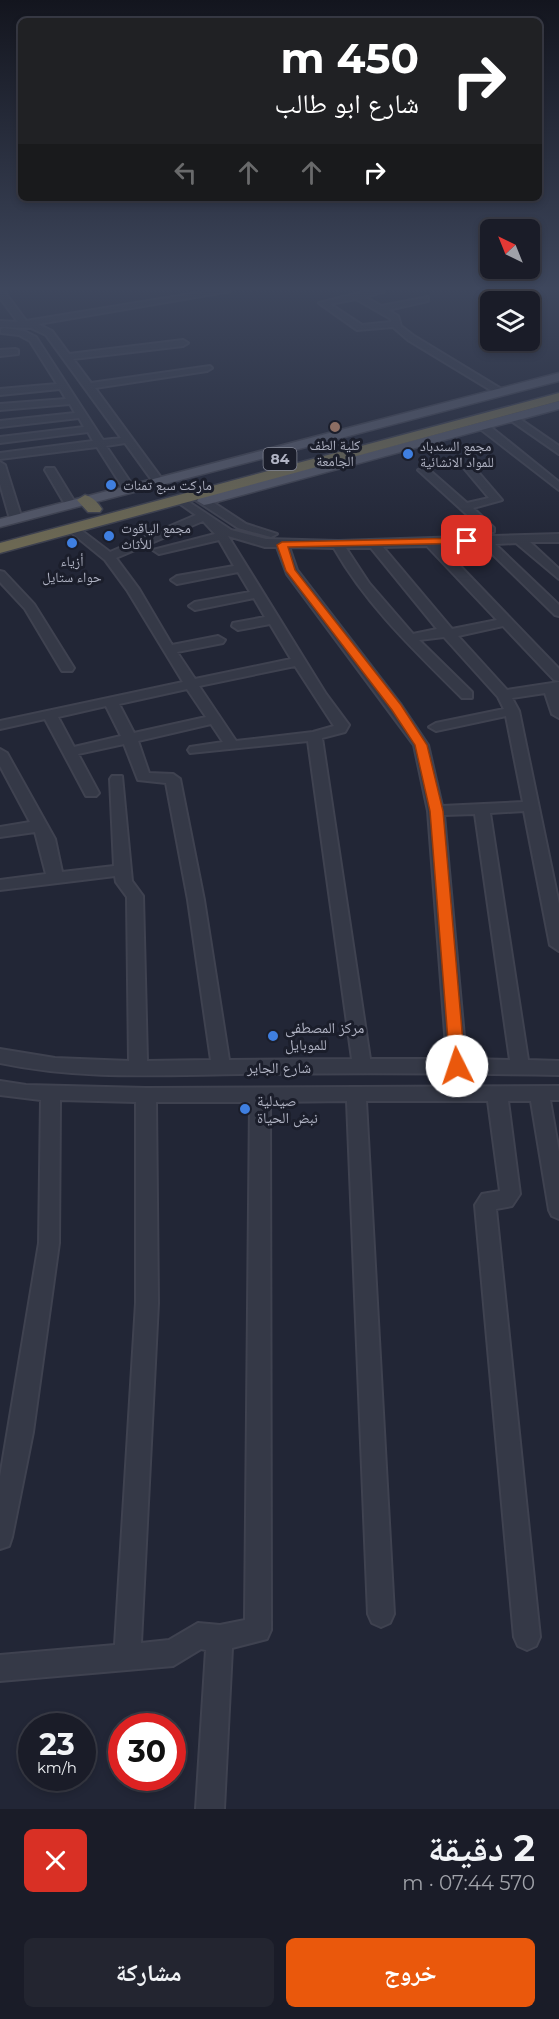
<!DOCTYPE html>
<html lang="ar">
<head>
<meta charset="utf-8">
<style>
  body { margin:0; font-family:Montserrat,"Noto Naskh Arabic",sans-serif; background:#232530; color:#f1f3f6; direction:rtl; height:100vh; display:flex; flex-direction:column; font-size:22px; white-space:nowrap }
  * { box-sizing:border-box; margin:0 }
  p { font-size:20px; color:#9fa1a8 }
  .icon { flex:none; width:33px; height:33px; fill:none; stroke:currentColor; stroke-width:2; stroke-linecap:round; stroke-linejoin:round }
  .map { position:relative; height:1809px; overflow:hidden; direction:ltr }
  .details { display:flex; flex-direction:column; background:#1a1c28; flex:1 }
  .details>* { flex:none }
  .banner { position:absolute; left:18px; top:18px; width:524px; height:183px; border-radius:9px; box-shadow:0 3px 9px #0003,0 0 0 2px #383a45; direction:rtl; background:#202124; color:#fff; overflow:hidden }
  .needle { width:39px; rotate:317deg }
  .controls { position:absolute; left:480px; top:219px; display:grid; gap:12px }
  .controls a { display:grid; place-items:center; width:60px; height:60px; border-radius:9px; background:#1a1c28; box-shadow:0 3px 9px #0003,0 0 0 2px #383a45; font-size:30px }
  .speed { position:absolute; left:18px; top:1713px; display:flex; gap:12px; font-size:30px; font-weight:700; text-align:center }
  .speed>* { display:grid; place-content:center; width:78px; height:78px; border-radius:50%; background:#1a1c28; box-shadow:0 3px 9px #0003,0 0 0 2px #383a45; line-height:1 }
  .speed small { font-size:15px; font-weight:400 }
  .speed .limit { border:9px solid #d22; background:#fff; color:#111 }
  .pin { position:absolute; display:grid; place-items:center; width:51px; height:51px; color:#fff; margin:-26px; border-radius:12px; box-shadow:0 3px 9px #0006 }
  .me { position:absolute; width:66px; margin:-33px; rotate:356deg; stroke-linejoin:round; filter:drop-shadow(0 0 4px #0008) }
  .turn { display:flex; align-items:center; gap:21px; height:126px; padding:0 24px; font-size:27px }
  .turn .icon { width:78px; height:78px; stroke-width:2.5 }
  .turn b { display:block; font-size:42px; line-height:51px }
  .lanes { display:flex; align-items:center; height:57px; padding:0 24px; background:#0003; justify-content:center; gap:30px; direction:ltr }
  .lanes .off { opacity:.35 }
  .round { display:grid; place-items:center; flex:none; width:63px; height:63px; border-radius:9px; background:#232530 }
  .headline { display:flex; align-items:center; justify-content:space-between; height:102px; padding:0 24px }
  h1 { font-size:36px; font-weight:700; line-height:45px }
  .action { display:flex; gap:12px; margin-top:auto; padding:12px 24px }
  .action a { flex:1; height:69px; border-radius:9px; background:#ea580c; color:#fff; font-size:24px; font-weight:700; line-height:69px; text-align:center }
  .action a+a { background:#232530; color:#f1f3f6 }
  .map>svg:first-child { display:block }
</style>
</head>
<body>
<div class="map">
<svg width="559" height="1809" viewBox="0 0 559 1809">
  <rect width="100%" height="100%" fill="#222636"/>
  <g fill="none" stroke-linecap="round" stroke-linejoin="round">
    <defs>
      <path id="minor" d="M0 291H4L26 321 209 291H231L38 324 52 331 69 354 183 340 188 343 183 346 73 359 91 383 210 366 212 368 207 371 95 388 162 479V483H154L125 443 106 446 135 489 129 492 125 491 97 447 0 459V453L93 441 88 432 0 443V437L84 427 79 418 0 427V421L75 413 70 404 0 410V404L66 399 60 389 0 395V389L57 384 30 341 19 335 1 333V329L4 328 24 331 36 337 103 440 121 438 46 335 31 328 0 327V321L18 322 0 298Z
        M367 291H385L365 297 381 306 428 297V301L388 310 398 316 401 326 414 336 503 390V394H497L408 340 393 327 357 330 319 303ZM356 299 391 319V322L362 325 330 304Z
        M15 349 18 350V354L0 356V350Z
        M514 415 559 446V454L510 420V416Z
        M479 424H487L559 482V490L479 428Z
        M0 462 5 465 22 519 20 521 10 519 0 484Z
        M468 464 472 465 502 500 473 508 494 528V532H486L418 470 427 468 467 503 489 498 463 467Z
        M46 468H54L76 504 74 506H66L45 470Z
        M191 493H199L246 524 277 534 271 537 238 528 191 497Z
        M180 496 231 530 266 539 338 541 559 534V542H530L559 569V579L516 543 495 544 559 605V616L555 615 482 544 440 545 559 669V681L554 680 503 626 458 636 507 690 559 682V718L552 714 545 693 512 698 519 711 559 904V951L550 945 524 811 490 813 528 1060 559 1061V1075C452 1073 347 1073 240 1074 159 1075 80 1080 0 1063V1049L55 1058 129 1061 127 897 116 882 115 876 0 890V880L46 874 35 832 0 837V827L30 822 0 766V749L7 753 55 839 62 872 114 866 110 779 112 776H122L132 881 143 896 147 1061 211 1060 188 900 166 783 138 780 124 744 78 754 99 793 96 796H86L45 719 0 729V721L183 682 127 590 105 560 67 529 77 527 110 552 196 515 176 501 174 499ZM203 521 215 534 153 550 159 554 219 540 234 566 177 576 171 580 177 584 238 572 250 592 195 602 189 606 195 610 254 598 265 617 233 623 232 626 238 630 270 624 291 659 195 679 177 652 223 643 225 640 218 636 172 645 139 589 116 558ZM228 536 265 547H277L287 574 414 745 428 811 447 1059H370L322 738 345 732 349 725 326 694ZM427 546 497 620 452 629 383 547ZM289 547 334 548C367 606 415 651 462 698H472V692L419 640 444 637 498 697 504 709 436 723 429 727 436 731 506 716 523 802 442 806 428 745 401 705 297 570ZM346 548H371L437 629 413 634 369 583ZM295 666 334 726 313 732 236 741 199 686ZM187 689 206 717 134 733 119 704ZM106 706 121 736 74 747 58 717ZM211 724 223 742 190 747 188 750 190 753 308 741 352 1059 229 1060 204 900 180 779 173 774 149 773 138 741ZM475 814 510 1060 466 1059 444 815Z
        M0 571 4 572 34 604 74 668 72 671H62L25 609 0 582Z
        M0 1081 26 1085 146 1088 559 1086V1100H550L559 1152V1219L552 1216 549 1210 531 1101H508L520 1194 512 1206 496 1209 540 1637 536 1646 527 1650 518 1646 514 1637 475 1205 482 1194 500 1191 488 1101H366L394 1614 390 1623 381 1627 372 1623 368 1614 347 1101 270 1102 271 1630 267 1639 232 1648 224 1809H196L206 1650 201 1649 173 1666 0 1681V1655L115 1645 136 1303V1102L60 1100 59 1243 33 1432 12 1537 9 1546 0 1549V1477L39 1243 41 1100 0 1095ZM156 1102H250L245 1620 220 1625 198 1623 169 1640 141 1643 158 1303Z"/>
      <path id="major" d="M559 373V381L0 527V519Z
        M559 401V409L209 504 204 505 197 501 199 498Z"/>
      <path id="highway" d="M559 393V401L0 553V543Z
        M85 495C93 497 98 503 102 509L100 512H88L77 500Z"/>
    </defs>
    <use href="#minor" stroke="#3f4250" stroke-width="4"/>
    <use href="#major" stroke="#3f4250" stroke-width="3"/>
    <use href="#highway" stroke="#3d404e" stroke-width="3"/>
    <use href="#minor" fill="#353947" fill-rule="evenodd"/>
    <use href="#major" fill="#535767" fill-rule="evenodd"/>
    <use href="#highway" fill="#6c6853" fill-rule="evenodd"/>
  </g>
  <linearGradient id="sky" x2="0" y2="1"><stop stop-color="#13151e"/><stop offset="0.53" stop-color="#3e475d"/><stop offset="1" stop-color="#3e475d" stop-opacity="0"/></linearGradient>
  <rect width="559" height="545" fill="url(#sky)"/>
  <path fill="#ea580c" stroke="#983908" stroke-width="1.5" d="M467 538 472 541 470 543 288 547 295 570 401 705 427 745 443 811 465 1066 457 1072 450 1066 430 811 415 745 392 710 286 571 277 545 282 542Z"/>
  <circle fill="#8d6e63" stroke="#1b1e2b" stroke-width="2" cx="335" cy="427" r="6"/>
  <g fill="#3f7fe0" stroke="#1b1e2b" stroke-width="2">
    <circle cx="408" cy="454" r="6"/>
    <circle cx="111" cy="485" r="6"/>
    <circle cx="109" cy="536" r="6"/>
    <circle cx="72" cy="543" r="6"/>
    <circle cx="273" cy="1036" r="6"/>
    <circle cx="245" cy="1109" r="6"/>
  </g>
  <g text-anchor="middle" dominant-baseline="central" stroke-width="6" stroke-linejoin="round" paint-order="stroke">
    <g font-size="14" fill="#b0b3c3" stroke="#1b1e2b" text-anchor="start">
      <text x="335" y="445" text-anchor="middle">كلية الطف<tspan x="335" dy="16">الجامعة</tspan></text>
      <text x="420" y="446">مجمع السندباد<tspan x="420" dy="16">للمواد الانشائية</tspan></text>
      <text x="123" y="485">ماركت سبع تمنات</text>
      <text x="121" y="528">مجمع الياقوت<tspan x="121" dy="16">للأثاث</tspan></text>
      <text x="72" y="561" text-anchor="middle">أزياء<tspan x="72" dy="16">حواء ستايل</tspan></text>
    </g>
    <rect fill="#1b1e2b" stroke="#838695" stroke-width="1.5" x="263.5" y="448" width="33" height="22" rx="4.5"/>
    <g font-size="14" font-weight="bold" fill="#b0b3c3">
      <text x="280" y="459">84</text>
    </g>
    <g font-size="15" fill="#b0b3c3" stroke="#1b1e2b" text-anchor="start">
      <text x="285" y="1027">مركز المصطفى<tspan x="285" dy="17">للموبايل</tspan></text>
      <text x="257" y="1100">صيدلية<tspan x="257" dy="17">نبض الحياة</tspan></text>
    </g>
    <g font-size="15" fill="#b0b3c3" stroke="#1b1e2b">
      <text x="279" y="1067">شارع الجاير</text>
    </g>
  </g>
</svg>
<div class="controls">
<a><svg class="needle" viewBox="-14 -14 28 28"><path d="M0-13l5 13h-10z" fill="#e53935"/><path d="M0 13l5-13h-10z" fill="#9fa1a8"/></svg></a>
<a><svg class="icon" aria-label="layers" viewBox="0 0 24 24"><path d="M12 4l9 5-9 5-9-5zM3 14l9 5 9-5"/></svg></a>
</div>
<div class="speed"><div>23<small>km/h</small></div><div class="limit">30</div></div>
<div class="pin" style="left:467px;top:541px;background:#d93025"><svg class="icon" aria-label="arrive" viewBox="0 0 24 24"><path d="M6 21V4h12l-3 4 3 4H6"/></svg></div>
<svg class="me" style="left:457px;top:1066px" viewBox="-20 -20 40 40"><circle r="19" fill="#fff"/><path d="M0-13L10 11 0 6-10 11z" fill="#ea580c"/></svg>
<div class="banner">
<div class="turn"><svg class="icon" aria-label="right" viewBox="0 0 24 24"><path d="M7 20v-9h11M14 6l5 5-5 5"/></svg><div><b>450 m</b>شارع ابو طالب</div></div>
<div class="lanes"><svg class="icon off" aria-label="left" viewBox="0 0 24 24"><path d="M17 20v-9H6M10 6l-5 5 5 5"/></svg><svg class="icon off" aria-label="ahead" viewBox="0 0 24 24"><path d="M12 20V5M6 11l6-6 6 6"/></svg><svg class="icon off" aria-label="ahead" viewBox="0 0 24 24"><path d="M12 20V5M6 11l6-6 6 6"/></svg><svg class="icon" aria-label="right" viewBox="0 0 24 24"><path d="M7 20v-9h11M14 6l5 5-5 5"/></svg></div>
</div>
</div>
<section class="details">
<div class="headline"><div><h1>2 دقيقة</h1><p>570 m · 07:44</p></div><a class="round" style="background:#d93025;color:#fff"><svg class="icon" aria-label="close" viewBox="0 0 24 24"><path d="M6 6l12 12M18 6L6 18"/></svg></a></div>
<div class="action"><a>خروج</a><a>مشاركة</a></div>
</section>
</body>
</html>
